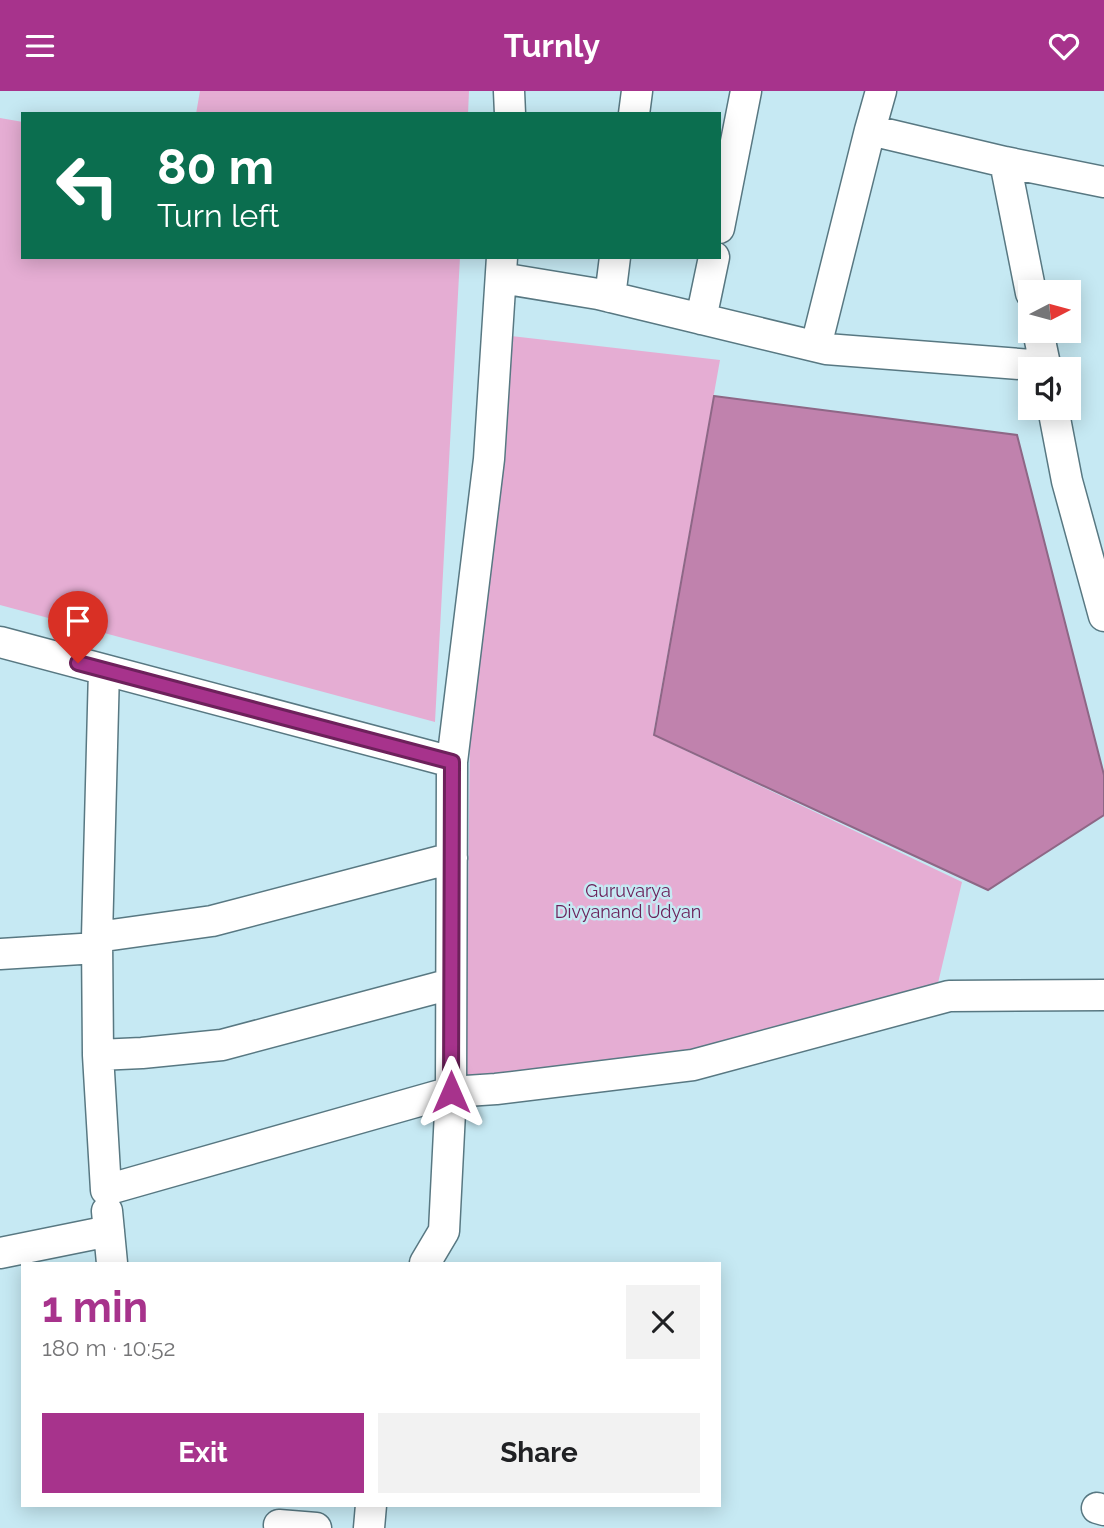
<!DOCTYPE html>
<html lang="en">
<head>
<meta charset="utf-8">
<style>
  body { margin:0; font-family:Raleway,sans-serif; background:#f2f2f2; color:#202124; height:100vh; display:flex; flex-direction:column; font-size:26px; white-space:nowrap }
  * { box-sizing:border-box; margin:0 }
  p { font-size:23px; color:#757577 }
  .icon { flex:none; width:38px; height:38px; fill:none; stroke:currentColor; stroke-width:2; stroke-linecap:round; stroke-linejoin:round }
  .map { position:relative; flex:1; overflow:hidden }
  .side { position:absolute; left:21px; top:1171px; width:700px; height:245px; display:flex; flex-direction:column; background:#fff; border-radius:0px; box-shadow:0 4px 18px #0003 }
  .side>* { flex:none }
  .hud { position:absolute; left:21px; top:21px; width:700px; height:147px; border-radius:0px; box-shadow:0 4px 18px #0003; background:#0b6e4f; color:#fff; overflow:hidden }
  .needle { width:46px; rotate:84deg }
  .buttons { position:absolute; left:1018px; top:189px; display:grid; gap:14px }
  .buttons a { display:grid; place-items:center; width:63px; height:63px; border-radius:0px; background:#fff; box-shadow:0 4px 18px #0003; font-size:35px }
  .pin { position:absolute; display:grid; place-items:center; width:60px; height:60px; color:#fff; margin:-72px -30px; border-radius:50% 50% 50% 0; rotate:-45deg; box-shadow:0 0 7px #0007 }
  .pin .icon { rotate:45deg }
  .me { position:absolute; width:77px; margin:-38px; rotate:0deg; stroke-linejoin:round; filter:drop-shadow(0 0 5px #0008) }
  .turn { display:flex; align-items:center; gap:24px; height:147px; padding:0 21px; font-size:32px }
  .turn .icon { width:91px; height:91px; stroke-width:2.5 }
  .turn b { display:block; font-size:49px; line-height:60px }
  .round { display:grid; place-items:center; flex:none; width:74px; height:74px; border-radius:0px; background:#f2f2f2 }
  .head { display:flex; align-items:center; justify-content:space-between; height:119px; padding:0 21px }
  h1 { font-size:42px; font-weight:700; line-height:52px; color:#a7338c }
  .button { display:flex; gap:14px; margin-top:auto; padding:14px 21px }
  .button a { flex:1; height:80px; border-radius:0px; background:#a7338c; color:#fff; font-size:28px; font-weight:700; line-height:80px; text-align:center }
  .button a+a { background:#f2f2f2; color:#202124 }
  header { display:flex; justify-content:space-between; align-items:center; height:91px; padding:0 21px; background:#a7338c; color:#fff; font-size:32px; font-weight:700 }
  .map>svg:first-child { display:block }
</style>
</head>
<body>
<header><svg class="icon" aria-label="menu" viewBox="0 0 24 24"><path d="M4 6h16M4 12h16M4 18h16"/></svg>Turnly<svg class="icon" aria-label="heart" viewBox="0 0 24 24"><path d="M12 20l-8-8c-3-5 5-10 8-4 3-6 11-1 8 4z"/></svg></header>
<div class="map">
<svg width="1104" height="1437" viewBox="0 0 1104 1437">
  <rect width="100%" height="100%" fill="#c6e9f3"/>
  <path fill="#e5add3" d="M200 0H469L468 23H196Z
    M0 27 23 31V166H460L435 631 0 514Z
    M511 245 720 269 653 644 962 791 938 892 723 957 610 974 466 985 470 649Z"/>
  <path fill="#c082ad" stroke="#8e6786" stroke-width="2" d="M714 305 1017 344 1104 684V724L988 799 654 644Z"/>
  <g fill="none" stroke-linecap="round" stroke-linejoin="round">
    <defs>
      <path id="minor" d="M509 0 510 23
        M881 0 870 39 1005 71 1031 202
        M634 23 637 0
        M1005 71 1104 91
        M719 137 746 0
        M501 187 598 203 826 258 1045 275
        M610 206 615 166
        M701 228 714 166
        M1038 240 1046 278
        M816 255 870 39
        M1053 317 1067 390 1104 525
        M0 551 452 671 489 368 502 166
        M104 579 97 846 98 964 106 1099 451 1001 496 998 693 974 949 905 1104 904
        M97 846 212 830 452 767
        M0 863 97 857
        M98 964 142 962 222 954 451 893
        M107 1120 112 1172
        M0 1162 109 1140
        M425 1172 444 1140 451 1001 452 671
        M1097 1417 1104 1419
        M279 1434 316 1437
        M369 1437 371 1414"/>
    </defs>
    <use href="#minor" stroke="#587882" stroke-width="33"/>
    <use href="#minor" stroke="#fff" stroke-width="30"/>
  </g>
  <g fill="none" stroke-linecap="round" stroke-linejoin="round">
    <defs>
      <path id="route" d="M78 572 452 671 451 1001"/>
    </defs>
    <use href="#route" stroke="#6d215b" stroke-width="18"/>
    <use href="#route" stroke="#a7338c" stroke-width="12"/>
  </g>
  <g text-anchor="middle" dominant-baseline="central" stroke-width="5" stroke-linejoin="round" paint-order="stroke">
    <g font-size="18" fill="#6b215a" stroke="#c6e9f3">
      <text x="628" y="799">Guruvarya<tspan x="628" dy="21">Divyanand Udyan</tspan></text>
    </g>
  </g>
</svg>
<div class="buttons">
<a><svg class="needle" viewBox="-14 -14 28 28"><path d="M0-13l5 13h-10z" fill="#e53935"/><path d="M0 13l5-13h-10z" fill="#757577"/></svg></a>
<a><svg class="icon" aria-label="sound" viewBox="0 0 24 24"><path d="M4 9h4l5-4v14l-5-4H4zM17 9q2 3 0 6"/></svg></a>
</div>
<div class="pin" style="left:78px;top:572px;background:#d93025"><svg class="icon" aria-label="arrive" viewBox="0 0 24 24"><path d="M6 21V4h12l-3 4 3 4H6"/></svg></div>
<svg class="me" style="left:451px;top:1001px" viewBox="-20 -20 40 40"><path d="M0-17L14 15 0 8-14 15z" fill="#a7338c" stroke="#fff" stroke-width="4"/></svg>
<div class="hud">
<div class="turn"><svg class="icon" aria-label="left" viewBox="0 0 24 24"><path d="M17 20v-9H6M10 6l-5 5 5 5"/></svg><div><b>80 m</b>Turn left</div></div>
</div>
<section class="side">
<div class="head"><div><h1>1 min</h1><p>180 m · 10:52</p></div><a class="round"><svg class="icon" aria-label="close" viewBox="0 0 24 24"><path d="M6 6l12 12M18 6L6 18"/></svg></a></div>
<div class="button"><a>Exit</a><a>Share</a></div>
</section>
</div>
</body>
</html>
